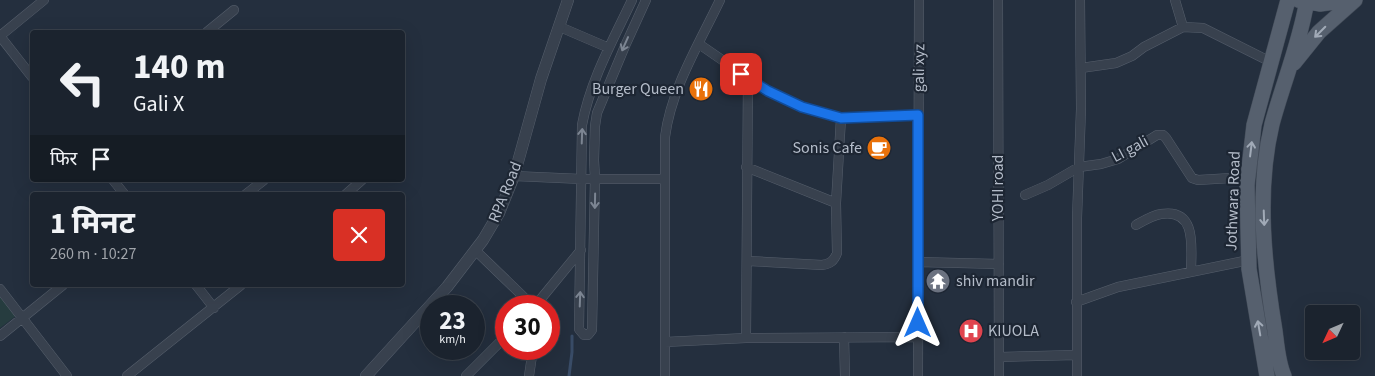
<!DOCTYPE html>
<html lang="hi">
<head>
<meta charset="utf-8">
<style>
  body { margin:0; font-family:"Source Sans 3","Noto Sans Devanagari",sans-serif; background:#282f3a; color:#f1f3f6; height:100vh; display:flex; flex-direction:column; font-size:19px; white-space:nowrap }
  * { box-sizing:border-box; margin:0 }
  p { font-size:16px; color:#a0a4aa }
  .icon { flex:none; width:28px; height:28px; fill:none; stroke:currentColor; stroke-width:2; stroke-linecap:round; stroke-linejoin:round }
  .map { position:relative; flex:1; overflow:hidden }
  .drawer { position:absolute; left:30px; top:192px; width:375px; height:95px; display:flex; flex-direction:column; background:#1b232e; border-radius:5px; box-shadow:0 5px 20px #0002,0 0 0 1px #39404a }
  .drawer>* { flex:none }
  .banner { position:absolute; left:30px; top:30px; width:375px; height:152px; border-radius:5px; box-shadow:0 5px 20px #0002,0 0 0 1px #39404a; background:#1b232e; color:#f1f3f6; overflow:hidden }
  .needle { width:32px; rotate:226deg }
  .controls { position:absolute; left:1305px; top:305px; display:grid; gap:10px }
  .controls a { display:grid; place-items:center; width:55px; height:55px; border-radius:5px; background:#1b232e; box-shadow:0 5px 20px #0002,0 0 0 1px #39404a; font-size:25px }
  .speed { position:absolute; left:420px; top:295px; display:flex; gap:10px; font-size:25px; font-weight:700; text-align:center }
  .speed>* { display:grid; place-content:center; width:65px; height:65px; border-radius:50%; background:#1b232e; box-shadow:0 5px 20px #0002,0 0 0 1px #39404a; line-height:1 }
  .speed small { font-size:12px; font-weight:400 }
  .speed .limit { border:8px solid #d22; background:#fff; color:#111 }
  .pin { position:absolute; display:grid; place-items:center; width:42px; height:42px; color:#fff; margin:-21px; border-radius:10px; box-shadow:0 2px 8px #0006 }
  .me { position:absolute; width:55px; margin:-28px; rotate:0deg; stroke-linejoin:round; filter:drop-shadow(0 0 4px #0008) }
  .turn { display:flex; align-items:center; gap:18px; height:105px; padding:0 20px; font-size:22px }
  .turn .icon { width:65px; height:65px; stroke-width:2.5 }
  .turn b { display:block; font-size:35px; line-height:42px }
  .then { display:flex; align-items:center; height:48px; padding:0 20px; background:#0003; gap:10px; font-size:19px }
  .round { display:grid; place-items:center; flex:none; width:52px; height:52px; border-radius:5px; background:#282f3a }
  .summary { display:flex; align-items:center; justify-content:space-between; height:85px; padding:0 20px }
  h1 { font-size:30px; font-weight:700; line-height:38px }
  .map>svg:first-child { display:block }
</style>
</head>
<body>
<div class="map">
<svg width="1375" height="376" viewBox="0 0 1375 376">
  <rect width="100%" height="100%" fill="#242f3e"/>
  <path fill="#263c3f" d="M0 294 17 315 0 328Z"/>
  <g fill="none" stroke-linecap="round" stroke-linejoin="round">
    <path stroke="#394c67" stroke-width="3" d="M569 376 572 352V336"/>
    <defs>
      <path id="minor" d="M632 0C613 40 590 81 582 125L579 329 584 335H588L592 330 595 178 594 160 595 126 597 113 625 46 646 0
        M998 0 999 376
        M1175 0 1183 27
        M560 27 609 48
        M207 32 234 10
        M0 36 44 0
        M0 36 32 77
        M699 44 767 91 802 107 841 118 918 115
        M1081 68 1116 63 1132 56 1144 47 1183 27 1203 28 1271 62
        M746 167 836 203
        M514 176 582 179H665
        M113 180 125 195
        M245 195 264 180
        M345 195 362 180
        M1025 195 1048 185 1079 167 1101 164 1118 159 1157 135H1163L1166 138 1192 178 1198 180 1248 177
        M1136 225C1143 221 1153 215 1161 214 1198 208 1191 249 1191 272
        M475 250 533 306
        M748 261 822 265C830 264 834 261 837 253L836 203 841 118
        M918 262 999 264
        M196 285 214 308
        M0 289 67 376
        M1076 302 1118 287 1249 260
        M535 306 581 250
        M0 336 63 285
        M844 337 845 376
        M746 338 748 78
        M665 342 746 338 918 337
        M1000 357 1076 355
        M127 376 241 285
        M466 376 506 336
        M529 376 533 349
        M665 376V137C671 89 699 44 720 0
        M918 376 919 0
        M1077 376V218L1081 109 1080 0"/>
      <path id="tertiary" d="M366 376 447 287 483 240 499 213 514 176 541 79 568 0"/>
      <path id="primary" d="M1298 0 1320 4 1348 0
        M1294 63 1319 32 1355 0
        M1267 376 1249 269 1247 185 1254 125 1288 0
        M1284 376C1278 363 1277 346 1275 331 1264 265 1256 191 1272 124 1283 83 1300 43 1307 0"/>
    </defs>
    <use href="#minor" stroke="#565f6c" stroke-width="10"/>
    <use href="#tertiary" stroke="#565f6c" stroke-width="12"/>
    <use href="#primary" stroke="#414a57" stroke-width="16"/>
    <use href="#minor" stroke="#38414e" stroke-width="9"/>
    <use href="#tertiary" stroke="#38414e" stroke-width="11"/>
    <use href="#primary" stroke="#56606e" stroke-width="15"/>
  </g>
  <defs><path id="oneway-shaft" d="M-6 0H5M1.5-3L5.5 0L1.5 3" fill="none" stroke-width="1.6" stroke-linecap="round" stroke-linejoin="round" transform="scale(1.25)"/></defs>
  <g stroke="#a1aab7">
    <use href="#oneway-shaft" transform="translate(1320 32) rotate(135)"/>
    <use href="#oneway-shaft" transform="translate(1251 149) rotate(-83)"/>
    <use href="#oneway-shaft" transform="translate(1264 218) rotate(88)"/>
    <use href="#oneway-shaft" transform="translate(1259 328) rotate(-100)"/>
  </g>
  <g stroke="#7c8592">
    <use href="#oneway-shaft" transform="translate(625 44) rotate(114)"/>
    <use href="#oneway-shaft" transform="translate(582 136) rotate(-88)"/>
    <use href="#oneway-shaft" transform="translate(595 201) rotate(91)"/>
    <use href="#oneway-shaft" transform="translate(580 299) rotate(-88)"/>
  </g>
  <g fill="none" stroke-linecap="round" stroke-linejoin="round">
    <defs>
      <path id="route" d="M741 74 768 91 802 107 841 118 918 115V323"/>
    </defs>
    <use href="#route" stroke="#114b97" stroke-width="12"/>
    <use href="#route" stroke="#1a73e8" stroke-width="9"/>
  </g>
  <defs>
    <symbol id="restaurant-disc" viewBox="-11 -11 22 22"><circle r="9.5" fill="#e8710a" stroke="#1d2633"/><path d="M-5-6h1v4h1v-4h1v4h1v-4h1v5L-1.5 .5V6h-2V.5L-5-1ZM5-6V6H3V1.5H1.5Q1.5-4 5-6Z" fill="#fff"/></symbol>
    <symbol id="cafe-disc" viewBox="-11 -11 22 22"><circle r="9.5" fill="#e8710a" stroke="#1d2633"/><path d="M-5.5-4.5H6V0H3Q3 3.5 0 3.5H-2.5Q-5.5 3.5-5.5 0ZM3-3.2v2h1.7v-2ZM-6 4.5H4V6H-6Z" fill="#fff"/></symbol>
    <symbol id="temple-disc" viewBox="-11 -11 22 22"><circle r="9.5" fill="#6b7280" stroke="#1d2633"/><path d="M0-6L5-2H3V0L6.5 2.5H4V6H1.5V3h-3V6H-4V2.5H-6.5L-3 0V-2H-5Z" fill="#fff"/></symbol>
    <symbol id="hospital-disc" viewBox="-11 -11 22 22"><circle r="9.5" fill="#e0444e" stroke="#1d2633"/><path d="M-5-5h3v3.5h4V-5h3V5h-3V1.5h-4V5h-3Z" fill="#fff"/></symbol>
  </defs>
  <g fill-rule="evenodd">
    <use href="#restaurant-disc" x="687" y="75" width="28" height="28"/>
    <use href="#cafe-disc" x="865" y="134" width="28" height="28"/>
    <use href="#temple-disc" x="924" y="267" width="28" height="28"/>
    <use href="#hospital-disc" x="957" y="317" width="28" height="28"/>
  </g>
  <g text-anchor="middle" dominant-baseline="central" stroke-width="4.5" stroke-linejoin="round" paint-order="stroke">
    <g font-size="16" fill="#b4bcc9" stroke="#1d2633">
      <text transform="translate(919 68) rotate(-89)">gali xyz</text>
      <text transform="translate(1130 149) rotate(-28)">LI gali</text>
      <text transform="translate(998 188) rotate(-90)">YOHI road</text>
      <text transform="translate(505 192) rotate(-68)">RPA Road</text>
      <text transform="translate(1233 201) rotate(-88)">Jothwara Road</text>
    </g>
    <g font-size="16" fill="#b4bcc9" stroke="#1d2633" text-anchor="end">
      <text x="684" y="89">Burger Queen</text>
      <text x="862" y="148">Sonis Cafe</text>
      <text x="956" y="281" text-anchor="start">shiv mandir</text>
      <text x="988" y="331" text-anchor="start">KIUOLA</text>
    </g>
  </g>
</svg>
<div class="controls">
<a><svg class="needle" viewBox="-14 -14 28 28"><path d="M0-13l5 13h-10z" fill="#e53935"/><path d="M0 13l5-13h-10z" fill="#a0a4aa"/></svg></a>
</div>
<div class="speed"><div>23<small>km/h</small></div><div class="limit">30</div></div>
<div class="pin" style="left:741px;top:74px;background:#d93025"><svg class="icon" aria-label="arrive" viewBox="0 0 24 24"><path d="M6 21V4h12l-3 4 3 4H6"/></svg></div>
<svg class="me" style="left:918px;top:323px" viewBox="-20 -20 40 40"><path d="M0-17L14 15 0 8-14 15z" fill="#1a73e8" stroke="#fff" stroke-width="4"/></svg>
<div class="banner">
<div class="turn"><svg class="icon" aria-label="left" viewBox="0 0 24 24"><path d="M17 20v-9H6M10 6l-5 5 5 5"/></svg><div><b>140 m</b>Gali X</div></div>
<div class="then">फिर<svg class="icon" aria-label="arrive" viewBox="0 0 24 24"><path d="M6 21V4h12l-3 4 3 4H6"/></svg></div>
</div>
<section class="drawer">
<div class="summary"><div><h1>1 मिनट</h1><p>260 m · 10:27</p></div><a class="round" style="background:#d93025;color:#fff"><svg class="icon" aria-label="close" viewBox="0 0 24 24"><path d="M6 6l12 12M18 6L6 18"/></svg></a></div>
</section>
</div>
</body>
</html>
